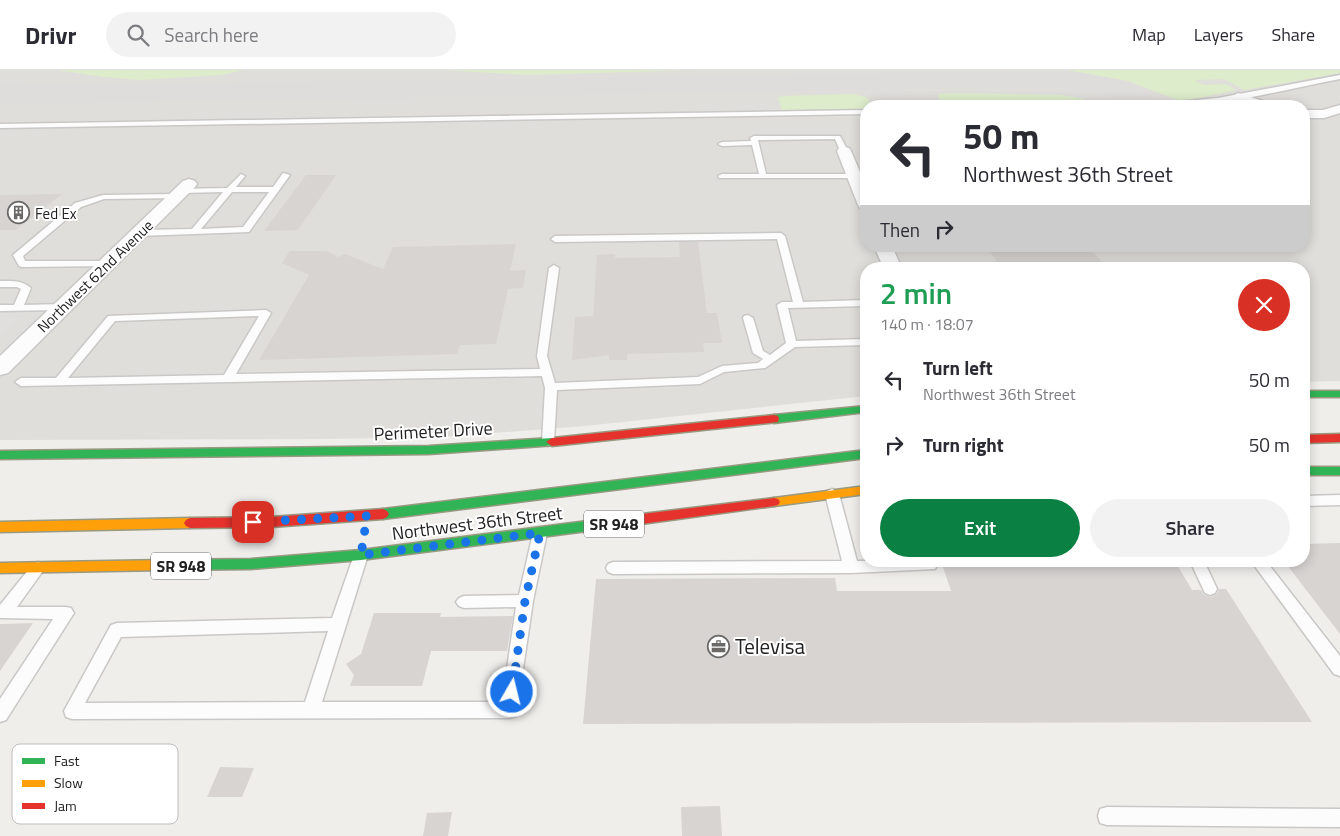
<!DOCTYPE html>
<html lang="en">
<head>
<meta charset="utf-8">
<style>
  body { margin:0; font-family:"Titillium Web",sans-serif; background:#f2f2f3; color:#2b2b33; height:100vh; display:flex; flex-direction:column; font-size:19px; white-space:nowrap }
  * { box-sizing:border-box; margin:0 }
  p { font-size:16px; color:#7c7c81 }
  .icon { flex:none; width:28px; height:28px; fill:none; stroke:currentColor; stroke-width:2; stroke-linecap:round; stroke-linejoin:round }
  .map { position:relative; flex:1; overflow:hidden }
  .side { position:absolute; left:860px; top:192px; width:450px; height:305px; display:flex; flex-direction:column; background:#fff; border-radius:20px; box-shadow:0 2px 12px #0003 }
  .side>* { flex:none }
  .hud { position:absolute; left:860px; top:30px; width:450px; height:152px; border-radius:20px; box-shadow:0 2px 12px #0003; background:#fff; color:#2b2b33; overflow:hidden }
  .pin { position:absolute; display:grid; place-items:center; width:42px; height:42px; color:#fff; margin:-21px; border-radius:10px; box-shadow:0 2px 8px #0006 }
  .me { position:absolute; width:55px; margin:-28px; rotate:8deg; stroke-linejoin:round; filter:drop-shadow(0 0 4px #0008) }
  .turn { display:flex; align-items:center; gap:18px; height:105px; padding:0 20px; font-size:22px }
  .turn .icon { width:65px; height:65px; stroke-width:2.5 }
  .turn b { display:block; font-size:35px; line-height:42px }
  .then { display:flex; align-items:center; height:48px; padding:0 20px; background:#0003; gap:10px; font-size:19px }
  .round { display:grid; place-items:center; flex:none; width:52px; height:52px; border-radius:26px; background:#f2f2f3 }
  .overview { display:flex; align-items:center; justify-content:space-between; height:85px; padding:0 20px }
  h1 { font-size:30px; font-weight:600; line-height:38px; color:#1e9e55 }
  .primary-button { display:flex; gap:10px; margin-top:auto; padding:10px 20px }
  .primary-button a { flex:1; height:58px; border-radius:30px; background:#0b8043; color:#fff; font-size:20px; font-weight:600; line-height:58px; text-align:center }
  .primary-button a+a { background:#f2f2f3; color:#2b2b33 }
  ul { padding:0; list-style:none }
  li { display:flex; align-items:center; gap:15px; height:65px; padding:0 20px }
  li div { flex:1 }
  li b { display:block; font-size:19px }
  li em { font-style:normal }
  header { display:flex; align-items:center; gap:30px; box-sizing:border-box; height:70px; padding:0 25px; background:#fff; border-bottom:1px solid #e1e1e2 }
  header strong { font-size:24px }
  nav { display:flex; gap:28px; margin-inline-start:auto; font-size:18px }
  .search { width:350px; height:45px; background:#f2f2f3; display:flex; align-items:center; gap:12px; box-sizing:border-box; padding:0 18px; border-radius:28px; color:#7c7c81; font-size:19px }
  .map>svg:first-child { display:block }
</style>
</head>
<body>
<header>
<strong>Drivr</strong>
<div class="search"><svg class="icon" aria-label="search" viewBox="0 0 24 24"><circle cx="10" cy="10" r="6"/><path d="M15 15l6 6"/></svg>Search here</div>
<nav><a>Map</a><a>Layers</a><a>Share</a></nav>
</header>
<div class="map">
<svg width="1340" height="766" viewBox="0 0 1340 766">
  <rect width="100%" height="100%" fill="#f0eeeb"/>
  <path fill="#e0deda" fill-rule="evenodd" d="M0 0H1340V311L1304 312V199H866V326L585 356 441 367 326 369 0 370ZM866 36H1304V176H866Z"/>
  <path fill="#ddeccb" d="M57 0H244L221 5 140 10 103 7Z
    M443 0H695L526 5Z
    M1067 0H1340V3L1244 20 1224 9 1195 10 1203 15 1226 14 1236 20 1185 31 1178 30 1128 11Z
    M951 23 1063 25 1083 29 1094 35 945 36 937 26 939 24Z
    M852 24 866 27 873 36H866V39L782 41 778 27 784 26Z"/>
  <path fill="#e0dfde" d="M25 243 0 266V244Z"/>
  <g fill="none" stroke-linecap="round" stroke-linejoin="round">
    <path fill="#dedddc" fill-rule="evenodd" d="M1048 1C1079 2 1139 7 1158 34L1156 36H1127L1112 28 1095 22 1048 17 0 34V16Z"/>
  </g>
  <path fill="#d7d4d2" d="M306 105H336L298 160 264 161Z
    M62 124 16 160H0V125Z
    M679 172H698L707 243H717L722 273H703L704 282 627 284V290H609V285L572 290 575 247 593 246 597 185 615 184V188L680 187Z
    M516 174 510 201 526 200 523 218 508 219 496 274 460 275 457 284 259 290 309 205 282 193 290 181H327L338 187 345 184 383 199 393 177Z
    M986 176H1088L1108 199H1002Z
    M1340 473V564L1284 491H1304V474Z
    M941 491H1175L1192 520H1201L1204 525 1211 527 1217 524 1219 519H1226L1312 652 583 654 596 509 835 508 837 521H951Z
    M374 543H441L440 547 513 546 507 581H431L422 616H350L354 605 346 594 361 584Z
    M33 553 0 601V554Z
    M220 697 254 698 242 727H207Z
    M720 736 722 766H682L681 737Z
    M452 742 448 766H423L427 743Z"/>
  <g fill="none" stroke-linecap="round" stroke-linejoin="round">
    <defs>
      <path id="lane" d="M1340 5V9C1281 20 1210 40 1151 36L1154 34 1218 28Z
        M866 40V44L0 58V54Z
        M754 66H840L848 81 847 83H841L835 69 758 70 766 104H854L858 106 854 108H719L718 106 722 104H759L752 75 722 76 718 74 722 72 751 71 750 68Z
        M283 103 290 105 249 162 139 166 135 163 139 160 192 159 223 122 181 123H178V119L227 118 241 104 245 106 236 117H273ZM232 122H269L243 157 201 159Z
        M176 124H179V128L104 129 81 137 23 186 25 191H107L110 192V196L22 197 19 196 13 185 75 133 103 125Z
        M781 163 785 166 803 232 866 230V236L788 238 796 271 866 269V275L795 277 765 298 724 302 700 314 557 320 554 372 548 376 542 372 545 318 542 306 21 316 15 312 21 308H56L108 246 266 240 271 243 236 304 540 299 537 286 549 198 554 195 559 198 547 286 555 313 698 307 722 296 758 293 763 289 753 283 743 248 744 246 748 245 753 248 763 281 770 285 786 273 777 235 782 232H793L777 169 555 172 551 169 555 166ZM259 246 224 305 68 308 115 251Z
        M0 211C12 211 22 210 31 218L24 235 63 234 68 237 63 240 0 241V235H14L21 219 17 217H0Z
        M832 419 837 421 839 424 857 491H935L937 495 935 499 851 503 613 504 608 502 606 498 608 494 613 492 842 491 825 424 827 421Z
        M1340 425V435L1304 436V426Z
        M540 458 545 459 547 463 533 531 517 640 515 646 509 648 72 649 66 647 64 641 111 555 117 553 332 548 354 485 356 481 361 479 366 481 368 485 322 632H502L516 537 464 538 459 536 456 532 459 528 464 526 519 525 533 463 535 459ZM328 561 305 632 85 633 121 567Z
        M1190 491H1204L1217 519 1215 523 1210 525 1205 523Z
        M1251 491H1266L1340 586V606L1334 604Z
        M38 492 43 494 45 498 17 537H66L71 538 74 543 6 650 0 652V629L53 549 0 548V535L33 494Z
        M1107 737 1340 739V757L1107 755 1100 753 1098 746 1100 739Z"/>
      <path id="street" d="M1238 23 1269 33 1270 36H1252L1234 30 1232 27Z
        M1340 35V43L1324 48H1304V40H1323Z
        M844 77 849 78 851 81 866 116V140L860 138 858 135 837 81 839 78Z
        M189 109 195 111 197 114 195 117 8 303 0 305V286L183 111Z
        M874 176H892L902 199H884Z"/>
      <path id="fast" d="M1304 321H1340V327H1304Z
        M866 336V342L774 353 769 349 774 345Z
        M552 368 558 372 556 375 429 384 0 389V381L429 376Z
        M866 380V388L383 449 379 447 377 444 379 441 383 439Z
        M1304 397H1340V405H1304Z
        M634 445 638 447 640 450 638 453 634 455 361 490 251 499 165 500 160 499 159 495 160 491 165 490 251 489 361 480Z"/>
      <path id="slow" d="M866 416V424L774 436 770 435 768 432 770 429 774 428Z
        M190 448 194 450 196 453 194 456 190 458 0 462V452Z
        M165 490 170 491 171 495 170 499 165 500 0 503V493Z"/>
      <path id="jam" d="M774 345 778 346 779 349 778 352 552 376 546 372 552 368Z
        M1340 364V372L1304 373V365Z
        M774 428 778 429 780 432 778 435 774 436 634 455 630 453 628 450 630 447 634 445Z
        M383 439 387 441 389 444 387 447 383 449 271 457 190 458 186 456 184 453 186 450 190 448 271 447Z"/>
    </defs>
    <use href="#lane" stroke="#c9c8c7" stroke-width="3"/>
    <use href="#street" stroke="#c9c8c7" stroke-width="3"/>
    <use href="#fast" stroke="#999a82" stroke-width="3"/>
    <use href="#slow" stroke="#999a82" stroke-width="3"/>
    <use href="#jam" stroke="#999a82" stroke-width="3"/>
    <use href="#lane" fill="#fdfcfc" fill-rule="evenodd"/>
    <use href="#street" fill="#fdfcfc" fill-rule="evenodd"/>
    <use href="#fast" fill="#30b455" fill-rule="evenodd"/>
    <use href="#slow" fill="#ff9f0a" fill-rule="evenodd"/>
    <use href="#jam" fill="#e5322d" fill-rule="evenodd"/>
  </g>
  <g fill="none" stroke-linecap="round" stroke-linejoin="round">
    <path stroke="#1a73e8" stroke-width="9" stroke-dasharray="0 16.2" d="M253 452 367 446 361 485 540 463 525 531 512 622"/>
  </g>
  <defs>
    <symbol id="building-ring" viewBox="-11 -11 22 22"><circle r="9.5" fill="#fff" stroke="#6a6968" stroke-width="1.5"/><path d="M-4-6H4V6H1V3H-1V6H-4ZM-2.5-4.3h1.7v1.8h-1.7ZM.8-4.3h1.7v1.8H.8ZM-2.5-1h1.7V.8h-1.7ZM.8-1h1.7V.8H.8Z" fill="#6a6968"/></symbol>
    <symbol id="office-ring" viewBox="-11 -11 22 22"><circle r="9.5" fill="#fff" stroke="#6a6968" stroke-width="1.5"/><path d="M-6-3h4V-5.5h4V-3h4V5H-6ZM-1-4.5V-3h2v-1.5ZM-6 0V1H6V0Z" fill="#6a6968"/></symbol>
  </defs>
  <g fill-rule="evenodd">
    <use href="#building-ring" x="6" y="130" width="25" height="25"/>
    <use href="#office-ring" x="706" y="564" width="25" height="25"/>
  </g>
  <g text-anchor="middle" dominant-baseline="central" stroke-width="4" stroke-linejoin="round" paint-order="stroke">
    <g font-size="15" fill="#222" stroke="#fff" text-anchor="start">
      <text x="35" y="143">Fed Ex</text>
    </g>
    <g font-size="15" fill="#222" stroke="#fff">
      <text transform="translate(95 206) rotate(-44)">Northwest 62nd Avenue</text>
    </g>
    <g fill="#fff" stroke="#646464" stroke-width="1">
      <rect x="584" y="440.5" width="60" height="27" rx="4"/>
      <rect x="151" y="482.5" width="60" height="27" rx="4"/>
    </g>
    <g font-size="16" font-weight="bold" fill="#222">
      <text x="614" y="454">SR 948</text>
      <text x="181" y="496">SR 948</text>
    </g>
    <g font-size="18" fill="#222" stroke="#fff">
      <text transform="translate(433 361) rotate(-3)">Perimeter Drive</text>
      <text transform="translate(477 453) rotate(-7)">Northwest 36th Street</text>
    </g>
    <g font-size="21" fill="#222" stroke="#fff" text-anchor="start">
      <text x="735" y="576">Televisa</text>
    </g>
  </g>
  <rect x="12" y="674" width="166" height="80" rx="8" fill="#fff" stroke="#bdbdbd" stroke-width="1"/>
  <rect x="22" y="688" width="23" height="6" fill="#30b455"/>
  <rect x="22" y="710" width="23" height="7" fill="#ff9f0a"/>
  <rect x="22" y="733" width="23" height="6" fill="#e5322d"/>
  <g font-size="14" fill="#222">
    <text x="54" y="696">Fast</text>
    <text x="54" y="718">Slow</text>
    <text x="54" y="741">Jam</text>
  </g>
</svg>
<div class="pin" style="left:253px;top:452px;background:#d93025"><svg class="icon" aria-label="arrive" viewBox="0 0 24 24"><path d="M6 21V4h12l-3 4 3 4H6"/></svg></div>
<svg class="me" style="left:512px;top:622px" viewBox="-20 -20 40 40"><circle r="17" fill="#1a73e8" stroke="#fff" stroke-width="3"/><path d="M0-11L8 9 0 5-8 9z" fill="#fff"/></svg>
<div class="hud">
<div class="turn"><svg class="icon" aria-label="left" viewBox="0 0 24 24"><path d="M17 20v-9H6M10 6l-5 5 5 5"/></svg><div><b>50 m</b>Northwest 36th Street</div></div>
<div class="then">Then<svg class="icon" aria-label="right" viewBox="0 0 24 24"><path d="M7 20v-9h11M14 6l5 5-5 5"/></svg></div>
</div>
<section class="side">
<div class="overview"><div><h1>2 min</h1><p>140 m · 18:07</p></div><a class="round" style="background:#d93025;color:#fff"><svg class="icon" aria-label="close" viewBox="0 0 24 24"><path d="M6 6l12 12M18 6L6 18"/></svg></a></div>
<ul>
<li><svg class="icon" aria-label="left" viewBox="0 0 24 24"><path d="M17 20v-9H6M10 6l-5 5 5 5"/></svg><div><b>Turn left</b><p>Northwest 36th Street</p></div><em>50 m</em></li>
<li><svg class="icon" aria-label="right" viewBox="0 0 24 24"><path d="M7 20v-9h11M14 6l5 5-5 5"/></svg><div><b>Turn right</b></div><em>50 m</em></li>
</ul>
<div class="primary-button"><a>Exit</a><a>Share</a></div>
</section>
</div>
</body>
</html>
